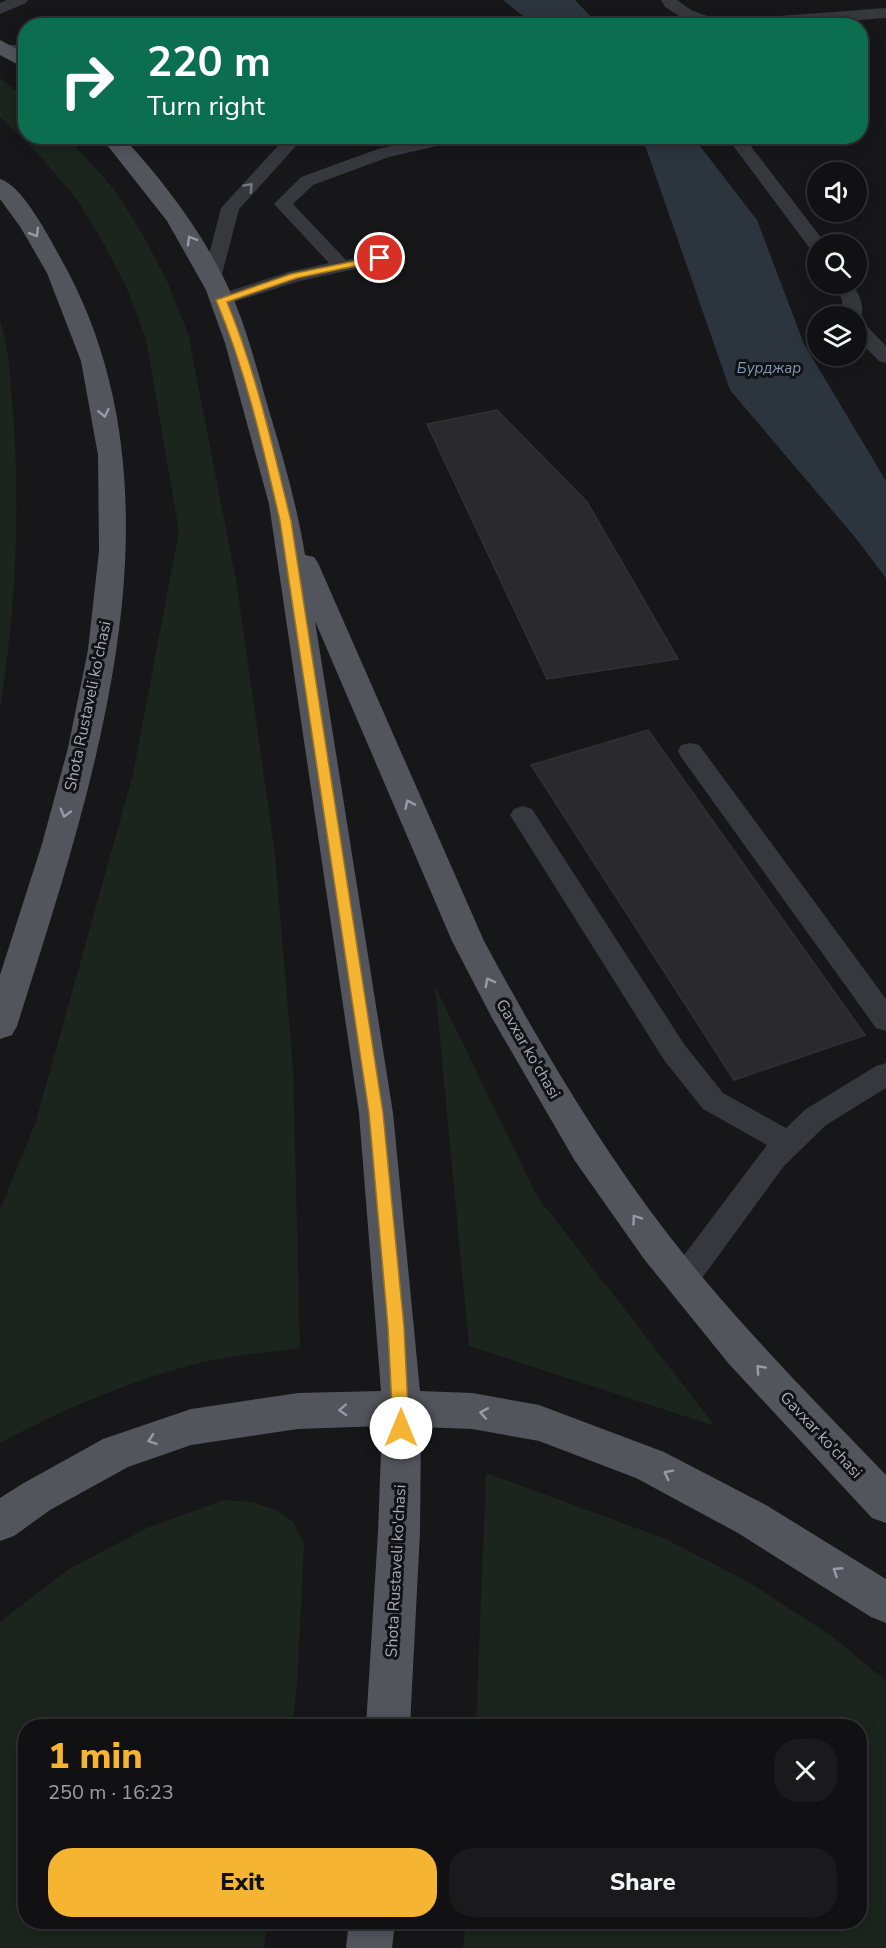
<!DOCTYPE html>
<html lang="en">
<head>
<meta charset="utf-8">
<style>
  body { margin:0; font-family:"Nunito Sans",sans-serif; background:#1a1a1c; color:#f1f3f6; height:100vh; display:flex; flex-direction:column; font-size:22px; white-space:nowrap }
  * { box-sizing:border-box; margin:0 }
  p { font-size:20px; color:#9c9da0 }
  .icon { flex:none; width:33px; height:33px; fill:none; stroke:currentColor; stroke-width:2; stroke-linecap:round; stroke-linejoin:round }
  .map { position:relative; flex:1; overflow:hidden }
  .details { position:absolute; left:18px; top:1719px; width:849px; height:210px; display:flex; flex-direction:column; background:#111113; border-radius:24px; box-shadow:0 3px 15px #0003,0 0 0 2px #303133 }
  .details>* { flex:none }
  .banner { position:absolute; left:18px; top:18px; width:850px; height:126px; border-radius:24px; box-shadow:0 3px 15px #0003,0 0 0 2px #303133; background:#0b6e4f; color:#fff; overflow:hidden }
  .tools { position:absolute; left:807px; top:162px; display:grid; gap:12px }
  .tools a { display:grid; place-items:center; width:60px; height:60px; border-radius:50%; background:#111113; box-shadow:0 3px 15px #0003,0 0 0 2px #303133; font-size:30px }
  .pin { position:absolute; display:grid; place-items:center; width:51px; height:51px; color:#fff; margin:-26px; border:3px solid #fff; border-radius:50%; box-shadow:0 2px 6px #0007 }
  .me { position:absolute; width:66px; margin:-33px; rotate:0deg; stroke-linejoin:round; filter:drop-shadow(0 0 4px #0008) }
  .turn { display:flex; align-items:center; gap:21px; height:126px; padding:0 30px; font-size:27px }
  .turn .icon { width:78px; height:78px; stroke-width:2.5 }
  .turn b { display:block; font-size:42px; line-height:51px }
  .round { display:grid; place-items:center; flex:none; width:63px; height:63px; border-radius:24px; background:#1a1a1c }
  .summary { display:flex; align-items:center; justify-content:space-between; height:102px; padding:0 30px }
  h1 { font-size:36px; font-weight:800; line-height:45px; color:#f5b432 }
  .cta { display:flex; gap:12px; margin-top:auto; padding:12px 30px }
  .cta a { flex:1; height:69px; border-radius:24px; background:#f5b432; color:#111; font-size:24px; font-weight:800; line-height:69px; text-align:center }
  .cta a+a { background:#1a1a1c; color:#f1f3f6 }
  .map>svg:first-child { display:block }
</style>
</head>
<body>
<div class="map">
<svg width="886" height="1948" viewBox="0 0 886 1948">
  <rect width="100%" height="100%" fill="#171719"/>
  <path fill="#1c241e" d="M0 78 25 98 26 136 67 137 114 189 143 235 168 283 188 333 237 586 275 855 293 1067 300 1348C264 1353 226 1356 191 1365 125 1383 60 1410 0 1443V1210L36 1121 133 774 179 531 146 339 127 289 104 244 76 198 40 156 0 117Z
    M0 320C9 347 10 374 12 402 21 501 16 610 0 709Z
    M435 986 537 1196 715 1426 469 1346Z
    M486 1473 666 1539 750 1583 833 1637 886 1681V1948H463L466 1922H860V1726H476Z
    M224 1500 252 1502 276 1510 293 1522 304 1544 297 1687 292 1726H26V1922H267L264 1948H0V1622L69 1569 147 1528Z"/>
  <path fill="#2c353d" d="M503 0H575L599 25H534Z
    M636 137H693L757 220 804 344 886 481V578L854 536 730 390 646 148Z"/>
  <path fill="#2a292d" stroke="#313035" stroke-width="1.5" d="M497 410 587 502 678 659 547 679 427 424Z
    M648 730 865 1035 734 1080 531 765Z"/>
  <g fill="none" stroke-linecap="round" stroke-linejoin="round">
    <path fill="#37383e" fill-rule="evenodd" d="M7 0H28L26 3 0 14V3Z
      M661 0H677L691 10 707 16 738 19 886 8V18L782 26H711L679 16 665 7Z
      M7 45H26V55L1 53 0 48Z
      M287 136H305L239 209 221 278 219 282H205L203 278 221 208Z
      M433 136H465L463 140 389 157 313 185 293 204 346 260 380 252 387 254 389 258 387 262 300 281 221 306 214 304 211 300 214 296 288 272 329 263 274 204 301 177 378 149Z
      M726 136H743L826 244H818V251L811 250Z
      M835 284H853C859 295 866 307 860 319L886 346V363L879 361 856 338V316H843L842 300Z
      M690 743 699 745 886 999V1031L876 1028 681 757 678 751 681 745Z
      M523 806 532 809 684 1044 723 1093 786 1128 806 1109 876 1066 886 1063V1088L826 1125 784 1166 694 1289 683 1293 672 1289 668 1280 672 1271 767 1145 703 1109 664 1060 510 815 514 809Z"/>
    <path fill="#53555d" fill-rule="evenodd" d="M0 40 26 54V69L0 55Z
      M100 136H122C168 186 210 242 236 305 250 340 259 377 270 414 284 460 297 506 305 555L314 557 318 563 484 941C539 1043 599 1145 670 1237 736 1322 812 1398 886 1475V1523L872 1518 729 1364 644 1259 575 1161 492 1018 452 941 315 621 393 1113 420 1391 472 1393 539 1405 664 1452 766 1505 886 1579V1623L871 1617 738 1533 636 1478 539 1441 472 1429 421 1427 420 1532 410 1726H366L378 1532 382 1426 298 1429 191 1445 128 1467 50 1510 14 1536 0 1541V1498L22 1484 103 1439 191 1409 298 1393 381 1391 359 1113 269 504 225 343 206 290 167 221Z
      M0 179C22 185 49 237 60 257 195 495 93 785 17 1026L12 1035 0 1039V975L42 844 68 748 88 650 99 551 98 455 81 361 47 273 21 228 0 199Z
      M349 1922H395L392 1948H346Z"/>
  </g>
  <defs><path id="oneway-chevron" d="M-2-3.5L2.5 0L-2 3.5" fill="none" stroke-width="1.6" stroke-linecap="round" stroke-linejoin="round" transform="scale(1.5)"/></defs>
  <use stroke="#757882" href="#oneway-chevron" transform="translate(249 187) rotate(-47)"/>
  <g stroke="#979ba7">
    <use href="#oneway-chevron" transform="translate(35 233) rotate(59)"/>
    <use href="#oneway-chevron" transform="translate(191 240) rotate(-120)"/>
    <use href="#oneway-chevron" transform="translate(104 413) rotate(78)"/>
    <use href="#oneway-chevron" transform="translate(409 804) rotate(-114)"/>
    <use href="#oneway-chevron" transform="translate(65 813) rotate(106)"/>
    <use href="#oneway-chevron" transform="translate(489 982) rotate(-118)"/>
    <use href="#oneway-chevron" transform="translate(636 1219) rotate(-126)"/>
    <use href="#oneway-chevron" transform="translate(760 1369) rotate(-133)"/>
    <use href="#oneway-chevron" transform="translate(343 1410) rotate(178)"/>
    <use href="#oneway-chevron" transform="translate(484 1413) rotate(-170)"/>
    <use href="#oneway-chevron" transform="translate(152 1440) rotate(161)"/>
    <use href="#oneway-chevron" transform="translate(668 1474) rotate(-153)"/>
    <use href="#oneway-chevron" transform="translate(837 1571) rotate(-147)"/>
  </g>
  <path fill="#f5b432" stroke="#9f7520" stroke-width="1.5" d="M380 256 385 258 384 260 297 278 227 302C256 372 273 448 291 521L383 1113 404 1327 409 1428 407 1434 401 1436 395 1434 393 1428 388 1327 369 1113 280 521C263 447 246 371 216 300L291 274Z"/>
  <g text-anchor="middle" dominant-baseline="central" stroke-width="6" stroke-linejoin="round" paint-order="stroke">
    <g font-size="15" font-style="italic" fill="#7f9bb4" stroke="#121114">
      <text x="769" y="368">Бурджар</text>
    </g>
    <g font-size="16" fill="#a8adb9" stroke="#121114">
      <text transform="translate(88 706) rotate(-78)">Shota Rustaveli ko'chasi</text>
      <text transform="translate(528 1049) rotate(60)">Gavxar ko'chasi</text>
      <text transform="translate(821 1435) rotate(47)">Gavxar ko'chasi</text>
      <text transform="translate(396 1571) rotate(-87)">Shota Rustaveli ko'chasi</text>
    </g>
  </g>
</svg>
<div class="tools">
<a><svg class="icon" aria-label="sound" viewBox="0 0 24 24"><path d="M4 9h4l5-4v14l-5-4H4zM17 9q2 3 0 6"/></svg></a>
<a><svg class="icon" aria-label="search" viewBox="0 0 24 24"><circle cx="10" cy="10" r="6"/><path d="M15 15l6 6"/></svg></a>
<a><svg class="icon" aria-label="layers" viewBox="0 0 24 24"><path d="M12 4l9 5-9 5-9-5zM3 14l9 5 9-5"/></svg></a>
</div>
<div class="pin" style="left:380px;top:258px;background:#d93025"><svg class="icon" aria-label="arrive" viewBox="0 0 24 24"><path d="M6 21V4h12l-3 4 3 4H6"/></svg></div>
<svg class="me" style="left:401px;top:1428px" viewBox="-20 -20 40 40"><circle r="19" fill="#fff"/><path d="M0-13L10 11 0 6-10 11z" fill="#f5b432"/></svg>
<div class="banner">
<div class="turn"><svg class="icon" aria-label="right" viewBox="0 0 24 24"><path d="M7 20v-9h11M14 6l5 5-5 5"/></svg><div><b>220 m</b>Turn right</div></div>
</div>
<section class="details">
<div class="summary"><div><h1>1 min</h1><p>250 m · 16:23</p></div><a class="round"><svg class="icon" aria-label="close" viewBox="0 0 24 24"><path d="M6 6l12 12M18 6L6 18"/></svg></a></div>
<div class="cta"><a>Exit</a><a>Share</a></div>
</section>
</div>
</body>
</html>
